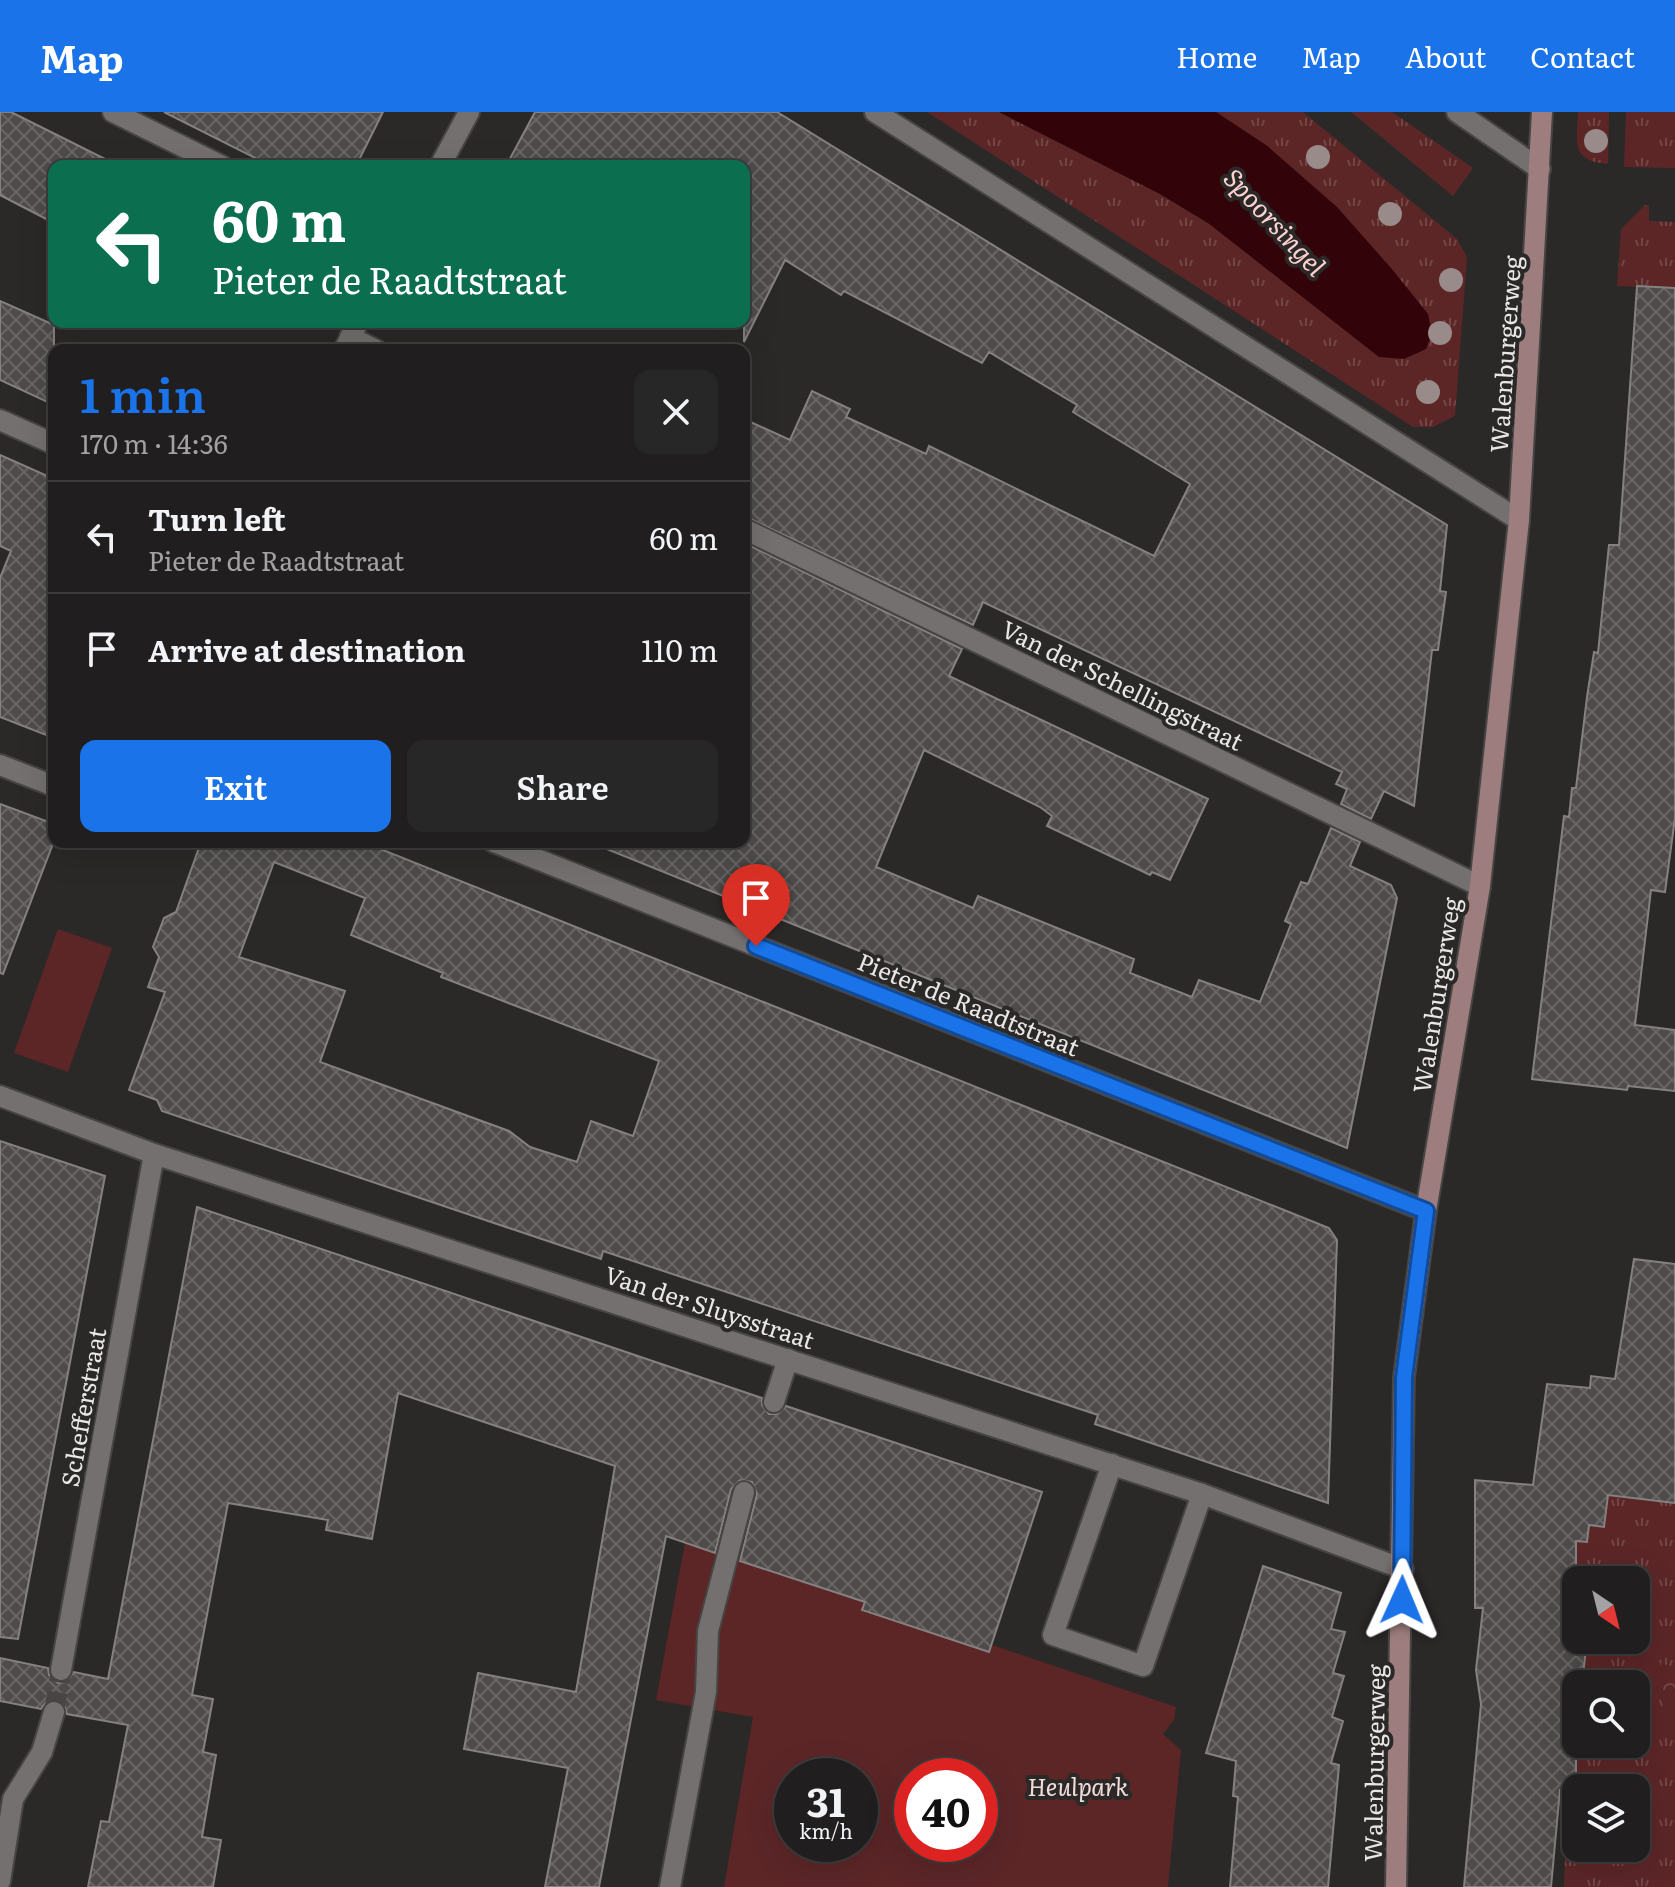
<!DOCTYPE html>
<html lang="en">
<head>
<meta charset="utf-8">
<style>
  body { margin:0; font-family:Literata,serif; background:#282727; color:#f1f3f6; height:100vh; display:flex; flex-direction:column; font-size:30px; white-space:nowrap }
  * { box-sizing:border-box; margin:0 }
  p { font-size:26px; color:#a2a2a4 }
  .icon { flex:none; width:44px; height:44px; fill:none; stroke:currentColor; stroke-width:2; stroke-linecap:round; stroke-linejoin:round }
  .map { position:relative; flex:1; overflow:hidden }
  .drawer { position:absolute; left:48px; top:232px; width:702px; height:504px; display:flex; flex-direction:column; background:#201e1e; border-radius:16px; box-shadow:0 8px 32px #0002,0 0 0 2px #3d3c3c }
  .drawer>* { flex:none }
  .top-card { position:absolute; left:48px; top:48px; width:702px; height:168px; border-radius:16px; box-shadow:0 8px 32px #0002,0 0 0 2px #3d3c3c; background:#0b6e4f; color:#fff; overflow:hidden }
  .needle { width:52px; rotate:145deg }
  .fabs { position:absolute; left:1562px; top:1454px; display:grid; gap:16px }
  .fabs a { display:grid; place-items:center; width:88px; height:88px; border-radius:16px; background:#201e1e; box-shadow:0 8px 32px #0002,0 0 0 2px #3d3c3c; font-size:40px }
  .speed { position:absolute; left:774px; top:1646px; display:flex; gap:16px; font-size:40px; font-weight:700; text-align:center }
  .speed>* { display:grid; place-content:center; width:104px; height:104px; border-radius:50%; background:#201e1e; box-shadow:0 8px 32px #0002,0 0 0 2px #3d3c3c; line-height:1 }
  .speed small { font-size:20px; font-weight:400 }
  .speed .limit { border:12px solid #d22; background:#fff; color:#111 }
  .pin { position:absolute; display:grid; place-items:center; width:68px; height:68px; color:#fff; margin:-82px -34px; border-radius:50% 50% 50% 0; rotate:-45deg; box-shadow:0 0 8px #0007 }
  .pin .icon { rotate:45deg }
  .me { position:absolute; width:88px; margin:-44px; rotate:1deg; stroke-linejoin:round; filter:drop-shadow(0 0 6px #0008) }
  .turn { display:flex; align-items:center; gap:28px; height:168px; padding:0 32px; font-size:36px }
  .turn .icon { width:104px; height:104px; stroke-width:2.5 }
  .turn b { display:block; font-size:56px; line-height:68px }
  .round { display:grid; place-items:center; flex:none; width:84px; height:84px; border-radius:16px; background:#282727 }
  .summary { display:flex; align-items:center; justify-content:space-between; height:136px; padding:0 32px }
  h1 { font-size:48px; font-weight:600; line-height:60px; color:#1a73e8 }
  .button { display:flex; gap:16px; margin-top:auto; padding:16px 32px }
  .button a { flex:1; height:92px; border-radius:16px; background:#1a73e8; color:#fff; font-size:32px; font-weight:600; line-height:92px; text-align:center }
  .button a+a { background:#282727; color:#f1f3f6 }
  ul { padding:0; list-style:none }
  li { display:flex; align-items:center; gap:24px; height:112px; padding:0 32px; border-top:2px solid #3d3c3c }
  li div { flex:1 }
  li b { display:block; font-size:30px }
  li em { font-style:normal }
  header { display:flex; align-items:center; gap:48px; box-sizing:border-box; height:112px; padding:0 40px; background:#1a73e8; color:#fff }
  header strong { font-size:38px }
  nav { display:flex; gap:44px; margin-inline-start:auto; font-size:28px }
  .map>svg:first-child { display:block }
</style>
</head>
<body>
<header>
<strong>Map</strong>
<nav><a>Home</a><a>Map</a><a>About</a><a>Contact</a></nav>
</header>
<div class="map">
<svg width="1675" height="1775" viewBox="0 0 1675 1775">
  <defs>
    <pattern id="grass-tufts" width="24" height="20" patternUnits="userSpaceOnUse" patternTransform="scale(2)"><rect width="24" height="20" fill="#5c2627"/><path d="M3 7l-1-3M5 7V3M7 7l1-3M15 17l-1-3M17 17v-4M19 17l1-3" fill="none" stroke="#734646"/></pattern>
    <pattern id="forest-crowns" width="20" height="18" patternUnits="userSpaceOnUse" patternTransform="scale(2)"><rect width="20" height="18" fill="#5c2627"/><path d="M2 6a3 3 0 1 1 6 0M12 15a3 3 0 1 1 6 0" fill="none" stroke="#734646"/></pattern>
    <pattern id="building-cross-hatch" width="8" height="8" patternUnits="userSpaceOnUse" patternTransform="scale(2)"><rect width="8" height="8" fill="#4f4b4b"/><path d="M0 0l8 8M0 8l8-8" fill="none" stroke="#686565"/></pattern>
  </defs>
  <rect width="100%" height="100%" fill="#2b2828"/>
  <path fill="url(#grass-tufts)" fill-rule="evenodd" d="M927 0H999L1160 82 1208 111 1268 156 1379 245 1428 202C1364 122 1302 57 1216 0H1303L1457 127 1467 145 1455 304 1433 315H1413Z
    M1351 0H1392L1473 56 1453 84Z
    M1578 0H1609L1608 52C1570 49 1577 31 1578 0Z
    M1626 0H1675V56L1624 55Z
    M1645 93 1649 94V109L1675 110V176L1617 174 1621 117Z
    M1578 1374 1675 1384V1558L1662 1551 1663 1599H1675V1775H1564ZM1576 1468H1636V1528H1576ZM1576 1572H1636V1632H1576ZM1576 1676H1636V1736H1576Z"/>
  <path fill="url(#forest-crowns)" d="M1661 1550 1675 1558V1599H1663Z"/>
  <path fill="#5c2627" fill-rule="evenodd" d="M58 817 112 836 68 960 14 941Z
    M685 1431 865 1490 863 1498 988 1540 992 1533 1176 1595 1174 1608 1163 1622 1181 1638 1168 1775H724L753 1605 656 1588ZM792 1664H860V1732H792ZM912 1664H980V1732H912Z"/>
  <path fill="#320308" d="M999 0H1216L1266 33 1337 95 1391 156 1428 202 1432 222 1426 237 1404 247 1379 245 1208 111 1160 82Z"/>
  <path fill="url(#building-cross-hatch)" stroke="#858180" stroke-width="2" fill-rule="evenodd" d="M0 0H11L119 54H54V111L0 83Z
    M164 0H383L356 54H271Z
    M535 0H777L1447 413 1440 479 1446 480 1438 538H1432L1414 694 1384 679 1371 707 1341 692 1347 677 1336 672 1342 660 983 490 973 513 744 404V307L790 328 812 279 850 297 846 305 926 342 929 334 1154 444 1190 372 1073 300 1077 293 989 240 982 251 844 179 841 183 785 148 744 230V54H506Z
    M1637 174 1675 176V706L1665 780 1651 778 1635 913 1675 918V979L1628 974 1627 978 1532 967 1564 704 1569 705 1572 676H1576L1587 585 1594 540 1598 541 1609 433H1619Z
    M0 189 54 213V293L0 268Z
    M0 343 54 367V626L0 605V466L11 439 0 434Z
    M744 431 962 537 949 564 1208 687 1170 768 1152 760 1150 763 1047 714 1052 704 1040 695 924 638 876 755 973 796 978 784 1134 847 1130 861 1192 885 1199 868 1260 890 1291 812 1285 809 1301 770 1308 772 1331 716 1360 730 1350 754 1391 773 1397 786 1347 1036 592 731 744 730Z
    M0 692 54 712V729L3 862 0 861Z
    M201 730H363L1329 1116 1337 1128 1328 1391 1095 1312 1098 1303 603 1139 601 1147 162 999 157 988 129 978 165 880 148 875 159 845 153 835 164 806 176 800ZM274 750 365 786 351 823 443 861 441 865 659 949 633 1024 591 1009 577 1050 530 1035 509 1019 320 950 345 879 239 845Z
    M0 1029 105 1064 18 1527 0 1525Z
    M197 1095 762 1286V1293L769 1302H777L786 1294 1042 1380 989 1540 862 1498 865 1490 740 1449 757 1382 752 1370 740 1368 731 1377 715 1441 666 1424 599 1775H545L568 1656 464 1637 478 1561 576 1580 615 1354 398 1281 372 1427 326 1418 328 1408 228 1391 192 1583 213 1587 203 1640 216 1643 202 1725 221 1728 213 1775H88L101 1709 109 1710 128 1613 67 1602 64 1592 57 1587 46 1590 41 1597 0 1589V1546L48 1556 49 1563 58 1571 66 1570 74 1560 108 1567Z
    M1634 1147 1675 1152V1391L1608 1383 1604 1415 1589 1413 1587 1430 1576 1429V1528H1587L1582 1572H1576V1678H1560L1551 1775H1464L1481 1592 1476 1558 1483 1496H1475V1368L1533 1373 1547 1272 1590 1276 1591 1264 1615 1267Z
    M1263 1454 1341 1481 1331 1517 1345 1520 1333 1561 1344 1564 1332 1605 1343 1609 1331 1651 1339 1653 1328 1775H1230L1238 1685 1233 1684 1236 1649 1206 1641Z"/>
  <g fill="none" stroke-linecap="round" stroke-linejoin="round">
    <path stroke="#484544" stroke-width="20" stroke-dasharray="20 10" stroke-linecap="butt" d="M54 1600 61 1558"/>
    <defs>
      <path id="lane" d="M774 1290 788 1247
        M1112 1352 1053 1523 1143 1554 1202 1382
        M670 1775 706 1580 708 1519 744 1380"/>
      <path id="street" d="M113 0 222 54
        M875 0 1519 408
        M1457 0 1540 57
        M440 54 469 0
        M350 225 376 238
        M344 238 358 210
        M0 308 54 332
        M744 417 1480 774
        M0 653 54 674
        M494 730 1426 1099
        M0 984 154 1042 1202 1382 1403 1457
        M61 1558 154 1042
        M0 1769 13 1687 42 1640 54 1600"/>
      <path id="secondary" d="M1396 1775 1404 1265 1426 1099 1480 774 1519 408 1542 0"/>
    </defs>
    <use href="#lane" stroke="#474444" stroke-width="24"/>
    <use href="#street" stroke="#474444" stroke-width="24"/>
    <use href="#secondary" stroke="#474444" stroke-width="24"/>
    <use href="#lane" stroke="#747070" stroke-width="20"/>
    <use href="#street" stroke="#747070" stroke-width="20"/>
    <use href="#secondary" stroke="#9d7d7d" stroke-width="20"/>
  </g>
  <g fill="#988b8a">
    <circle cx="1596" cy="29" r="12"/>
    <circle cx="1318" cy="45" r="12"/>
    <circle cx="1390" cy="102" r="12"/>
    <circle cx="1451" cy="168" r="12"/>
    <circle cx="1440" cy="221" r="12"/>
    <circle cx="1428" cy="280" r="12"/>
  </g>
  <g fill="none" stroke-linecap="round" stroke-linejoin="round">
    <defs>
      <path id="route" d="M756 834 1426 1099 1404 1265 1402 1488"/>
    </defs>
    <use href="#route" stroke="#114b97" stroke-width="20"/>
    <use href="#route" stroke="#1a73e8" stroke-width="14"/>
  </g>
  <g text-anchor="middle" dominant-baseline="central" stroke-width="8" stroke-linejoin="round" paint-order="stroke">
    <g font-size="24" fill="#e9e7e6" stroke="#2b2828">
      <text transform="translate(1504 242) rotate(-86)">Walenburgerweg</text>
      <text transform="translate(1123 572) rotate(26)">Van der Schellingstraat</text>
      <text transform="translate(1435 883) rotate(-81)">Walenburgerweg</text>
      <text transform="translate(969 891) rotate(22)">Pieter de Raadtstraat</text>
      <text transform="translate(710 1194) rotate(18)">Van der Sluysstraat</text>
      <text transform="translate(82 1295) rotate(-80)">Schefferstraat</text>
      <text transform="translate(1373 1651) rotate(-89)">Walenburgerweg</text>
    </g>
    <g font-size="24" font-style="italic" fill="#f2dcda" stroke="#2b2828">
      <text x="1078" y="1673">Heulpark</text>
    </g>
    <g font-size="26" font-style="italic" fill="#fdd2d0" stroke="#2b2828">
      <text transform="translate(1276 109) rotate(47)">Spoorsingel</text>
    </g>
  </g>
</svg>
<div class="fabs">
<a><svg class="needle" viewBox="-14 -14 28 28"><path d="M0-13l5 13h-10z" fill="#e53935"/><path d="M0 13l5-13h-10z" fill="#a2a2a4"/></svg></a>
<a><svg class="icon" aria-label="search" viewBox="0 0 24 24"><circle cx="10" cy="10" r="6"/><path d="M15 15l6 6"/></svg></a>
<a><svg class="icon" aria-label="layers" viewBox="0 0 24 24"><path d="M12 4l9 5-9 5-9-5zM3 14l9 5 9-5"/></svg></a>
</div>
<div class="speed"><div>31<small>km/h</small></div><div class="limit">40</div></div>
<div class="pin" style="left:756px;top:834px;background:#d93025"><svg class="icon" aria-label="arrive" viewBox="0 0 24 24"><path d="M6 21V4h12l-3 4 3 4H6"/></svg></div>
<svg class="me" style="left:1402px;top:1488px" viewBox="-20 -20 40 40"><path d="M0-17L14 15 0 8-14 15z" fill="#1a73e8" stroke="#fff" stroke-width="4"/></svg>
<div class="top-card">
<div class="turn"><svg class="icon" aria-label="left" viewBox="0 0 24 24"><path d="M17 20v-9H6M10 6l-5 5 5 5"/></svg><div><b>60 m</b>Pieter de Raadtstraat</div></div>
</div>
<section class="drawer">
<div class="summary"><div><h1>1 min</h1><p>170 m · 14:36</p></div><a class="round"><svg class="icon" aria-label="close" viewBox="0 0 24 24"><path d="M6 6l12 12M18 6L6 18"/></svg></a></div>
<ul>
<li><svg class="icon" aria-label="left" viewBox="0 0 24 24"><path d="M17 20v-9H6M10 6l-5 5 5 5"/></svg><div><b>Turn left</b><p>Pieter de Raadtstraat</p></div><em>60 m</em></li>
<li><svg class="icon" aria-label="arrive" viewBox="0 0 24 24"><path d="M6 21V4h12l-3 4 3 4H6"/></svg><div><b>Arrive at destination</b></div><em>110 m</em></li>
</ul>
<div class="button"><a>Exit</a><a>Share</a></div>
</section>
</div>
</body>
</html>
